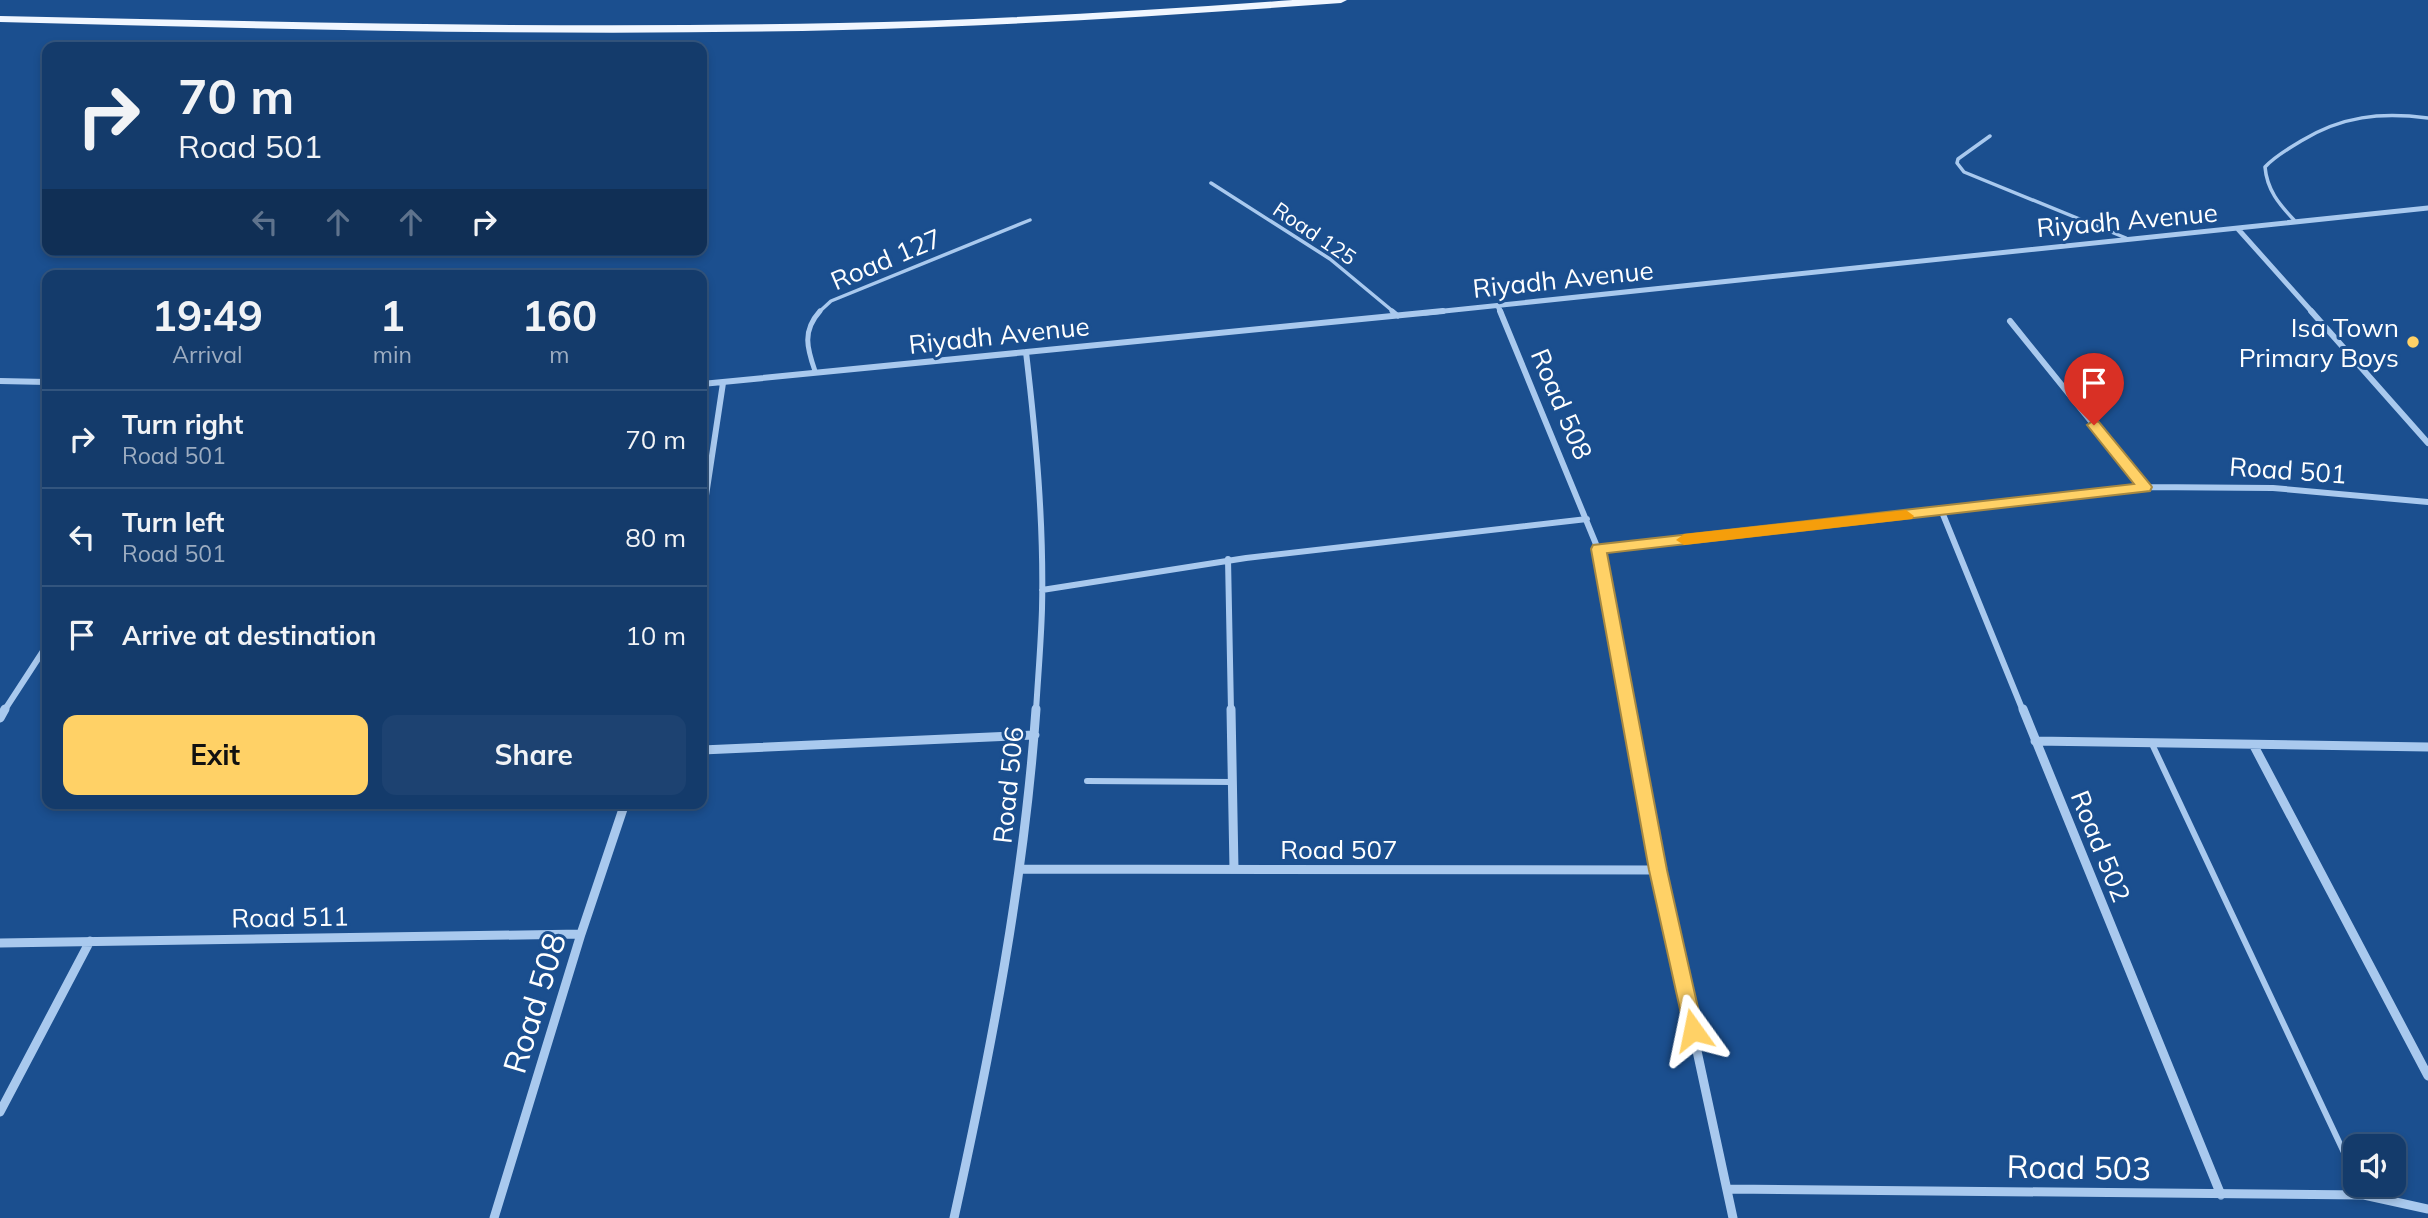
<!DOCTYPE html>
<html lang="en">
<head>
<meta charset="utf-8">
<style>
  body { margin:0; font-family:Mulish,sans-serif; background:#1d4271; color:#f1f3f6; height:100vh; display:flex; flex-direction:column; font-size:26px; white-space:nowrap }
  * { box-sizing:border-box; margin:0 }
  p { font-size:23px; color:#9dadc1 }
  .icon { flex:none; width:38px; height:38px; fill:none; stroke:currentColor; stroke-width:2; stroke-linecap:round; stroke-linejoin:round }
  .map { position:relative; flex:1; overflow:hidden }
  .panel { position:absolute; left:42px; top:270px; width:665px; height:539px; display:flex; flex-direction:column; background:#143b6b; border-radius:14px; box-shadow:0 4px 10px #0003,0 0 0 2px #33557e }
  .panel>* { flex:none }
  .hud { position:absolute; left:42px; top:42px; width:665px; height:214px; border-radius:14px; box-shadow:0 4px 10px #0003,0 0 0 2px #33557e; background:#143b6b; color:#f1f3f6; overflow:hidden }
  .fabs { position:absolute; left:2343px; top:1134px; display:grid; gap:14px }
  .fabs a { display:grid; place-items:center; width:63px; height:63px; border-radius:14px; background:#143b6b; box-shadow:0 4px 10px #0003,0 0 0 2px #33557e; font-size:35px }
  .pin { position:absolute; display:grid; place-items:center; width:60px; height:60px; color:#fff; margin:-72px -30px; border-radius:50% 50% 50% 0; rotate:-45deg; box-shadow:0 0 7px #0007 }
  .pin .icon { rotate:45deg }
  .me { position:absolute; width:77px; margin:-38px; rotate:348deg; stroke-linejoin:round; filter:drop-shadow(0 0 5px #0008) }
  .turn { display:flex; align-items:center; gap:24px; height:147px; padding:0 21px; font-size:32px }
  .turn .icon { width:91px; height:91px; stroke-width:2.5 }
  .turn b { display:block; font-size:49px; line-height:60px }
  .lanes { display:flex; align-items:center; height:66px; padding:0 21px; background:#0003; justify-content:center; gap:35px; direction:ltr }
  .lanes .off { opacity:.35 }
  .eta { display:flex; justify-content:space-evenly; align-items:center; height:119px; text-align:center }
  .eta b { font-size:42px; font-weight:700; line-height:49px }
  .primary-button { display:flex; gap:14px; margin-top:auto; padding:14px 21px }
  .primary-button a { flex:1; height:80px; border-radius:14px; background:#ffd166; color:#111; font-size:28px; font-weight:700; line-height:80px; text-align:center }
  .primary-button a+a { background:#1d4271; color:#f1f3f6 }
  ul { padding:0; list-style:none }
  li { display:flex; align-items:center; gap:21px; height:98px; padding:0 21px; border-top:2px solid #33557e }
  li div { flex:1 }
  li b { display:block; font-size:26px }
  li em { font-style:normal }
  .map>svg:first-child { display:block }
</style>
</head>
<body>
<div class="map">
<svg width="2428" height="1218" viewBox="0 0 2428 1218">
  <rect width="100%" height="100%" fill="#1b4f8f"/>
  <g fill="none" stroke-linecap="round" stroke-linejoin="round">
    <path stroke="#a9c9ee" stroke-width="3.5" d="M1990 136 1958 159 1957 163 1964 172 2126 238
      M1211 183 1330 259 1395 313
      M2294 220C2279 204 2267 190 2265 167 2275 156 2288 149 2301 141 2342 116 2380 112 2428 118
      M818 313 831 301 1030 220"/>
    <path stroke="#a9c9ee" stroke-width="5" d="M1392 311 1398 316
      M815 371C807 348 802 331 820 311"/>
    <path stroke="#a9c9ee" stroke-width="6" d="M2152 744 2356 1178
      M1087 781 1232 782
      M2358 1185 2364 1195"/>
    <path stroke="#a9c9ee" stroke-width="5" d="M2238 229 2313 313
      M1498 306 1501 313
      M1425 313 2428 208"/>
    <path stroke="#a9c9ee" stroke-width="6" d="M1500 311 1598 549 1628 711
      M2311 311 2428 443
      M2010 321 2144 487
      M1026 352C1036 437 1044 523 1042 609 1041 643 1038 677 1036 711
      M0 381 47 382
      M702 384 1443 311
      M1942 512 2023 711
      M702 522 723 383
      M1598 549 2144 487 2273 488 2428 502
      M1228 559 1231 711
      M1042 590 1246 558 1587 519
      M4 711 47 645"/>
    <path stroke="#a9c9ee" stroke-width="9" d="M1231 709 1234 869
      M1628 709 1658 870 1733 1218
      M2023 709 2221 1195
      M0 718 5 709
      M2035 741 2428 747
      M2254 746 2428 1076
      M702 750 1035 735
      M1021 869 1658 870
      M0 943 581 934
      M0 1112 90 941
      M1728 1189 2364 1195 2428 1209
      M494 1218 581 934 625 803
      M954 1218C991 1050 1024 881 1036 709"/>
    <path fill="#f0f6ff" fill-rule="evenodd" d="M1293 0H1347L1341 3C1175 15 1009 26 843 30 562 37 281 29 0 22V16C280 22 559 29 839 23 991 20 1142 11 1293 0Z"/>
  </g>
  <path fill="#ffd166" stroke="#a68842" stroke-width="2" d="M2094 420 2099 422 2150 484 2152 487 2150 491 1607 553 1667 870 1703 1030 1700 1036 1693 1038 1686 1036 1649 870 1591 549 1593 545 2134 484 2087 425Z"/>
  <path fill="#f59e0b" d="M1906 510 1914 516 1912 519 1684 545 1676 540 1684 534Z"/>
  <circle fill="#ffd166" stroke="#1b4f8f" stroke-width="2.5" cx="2413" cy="342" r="7"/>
  <g text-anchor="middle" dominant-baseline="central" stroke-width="6" stroke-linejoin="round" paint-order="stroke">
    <g font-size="21" fill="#fff" stroke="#1b4f8f">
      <text transform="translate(1315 233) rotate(34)">Road 125</text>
    </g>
    <g font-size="26" fill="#fff" stroke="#1b4f8f">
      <text transform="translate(2127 220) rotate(-5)">Riyadh Avenue</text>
      <text transform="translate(886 259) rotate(-23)">Road 127</text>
      <text transform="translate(1563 279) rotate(-6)">Riyadh Avenue</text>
      <text transform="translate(999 335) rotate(-6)">Riyadh Avenue</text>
      <text transform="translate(1562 404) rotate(67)">Road 508</text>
      <text transform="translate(2288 470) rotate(4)">Road 501</text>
      <text transform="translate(1008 785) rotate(-84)">Road 506</text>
      <text transform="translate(2101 846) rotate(68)">Road 502</text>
      <text x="1339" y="849">Road 507</text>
      <text transform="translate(290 917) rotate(-1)">Road 511</text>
    </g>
    <g font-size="26" fill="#fff" stroke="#1b4f8f" text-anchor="end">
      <text x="2399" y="327">Isa Town<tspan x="2399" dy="30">Primary Boys</tspan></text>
    </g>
    <g font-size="32" fill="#fff" stroke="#1b4f8f">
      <text transform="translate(534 1003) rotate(-73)">Road 508</text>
      <text transform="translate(2079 1167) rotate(1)">Road 503</text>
    </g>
  </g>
</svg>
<div class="fabs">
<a><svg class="icon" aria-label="sound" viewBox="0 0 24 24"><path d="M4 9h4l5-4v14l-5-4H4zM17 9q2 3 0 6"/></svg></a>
</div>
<div class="pin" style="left:2094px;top:425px;background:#d93025"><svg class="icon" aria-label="arrive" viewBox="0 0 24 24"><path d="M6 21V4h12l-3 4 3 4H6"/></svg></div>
<svg class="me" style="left:1693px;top:1030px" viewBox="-20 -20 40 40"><path d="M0-17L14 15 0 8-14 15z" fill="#ffd166" stroke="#fff" stroke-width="4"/></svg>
<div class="hud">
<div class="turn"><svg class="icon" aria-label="right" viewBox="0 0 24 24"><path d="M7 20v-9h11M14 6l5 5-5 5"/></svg><div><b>70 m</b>Road 501</div></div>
<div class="lanes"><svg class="icon off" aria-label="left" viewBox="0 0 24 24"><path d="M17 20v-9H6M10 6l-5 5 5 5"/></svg><svg class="icon off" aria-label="ahead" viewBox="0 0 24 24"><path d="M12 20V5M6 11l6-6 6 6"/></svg><svg class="icon off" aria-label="ahead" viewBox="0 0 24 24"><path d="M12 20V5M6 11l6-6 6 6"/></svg><svg class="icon" aria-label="right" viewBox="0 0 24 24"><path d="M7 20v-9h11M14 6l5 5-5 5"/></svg></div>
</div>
<section class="panel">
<div class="eta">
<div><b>19:49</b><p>Arrival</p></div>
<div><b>1</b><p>min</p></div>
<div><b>160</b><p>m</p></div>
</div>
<ul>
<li><svg class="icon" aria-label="right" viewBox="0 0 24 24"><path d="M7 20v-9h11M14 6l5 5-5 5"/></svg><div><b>Turn right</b><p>Road 501</p></div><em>70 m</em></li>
<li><svg class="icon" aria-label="left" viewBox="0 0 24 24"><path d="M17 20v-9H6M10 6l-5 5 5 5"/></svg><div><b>Turn left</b><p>Road 501</p></div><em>80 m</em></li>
<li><svg class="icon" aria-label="arrive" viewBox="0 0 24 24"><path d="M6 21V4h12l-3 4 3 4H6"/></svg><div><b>Arrive at destination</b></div><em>10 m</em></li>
</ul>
<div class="primary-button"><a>Exit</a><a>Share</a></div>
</section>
</div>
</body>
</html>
